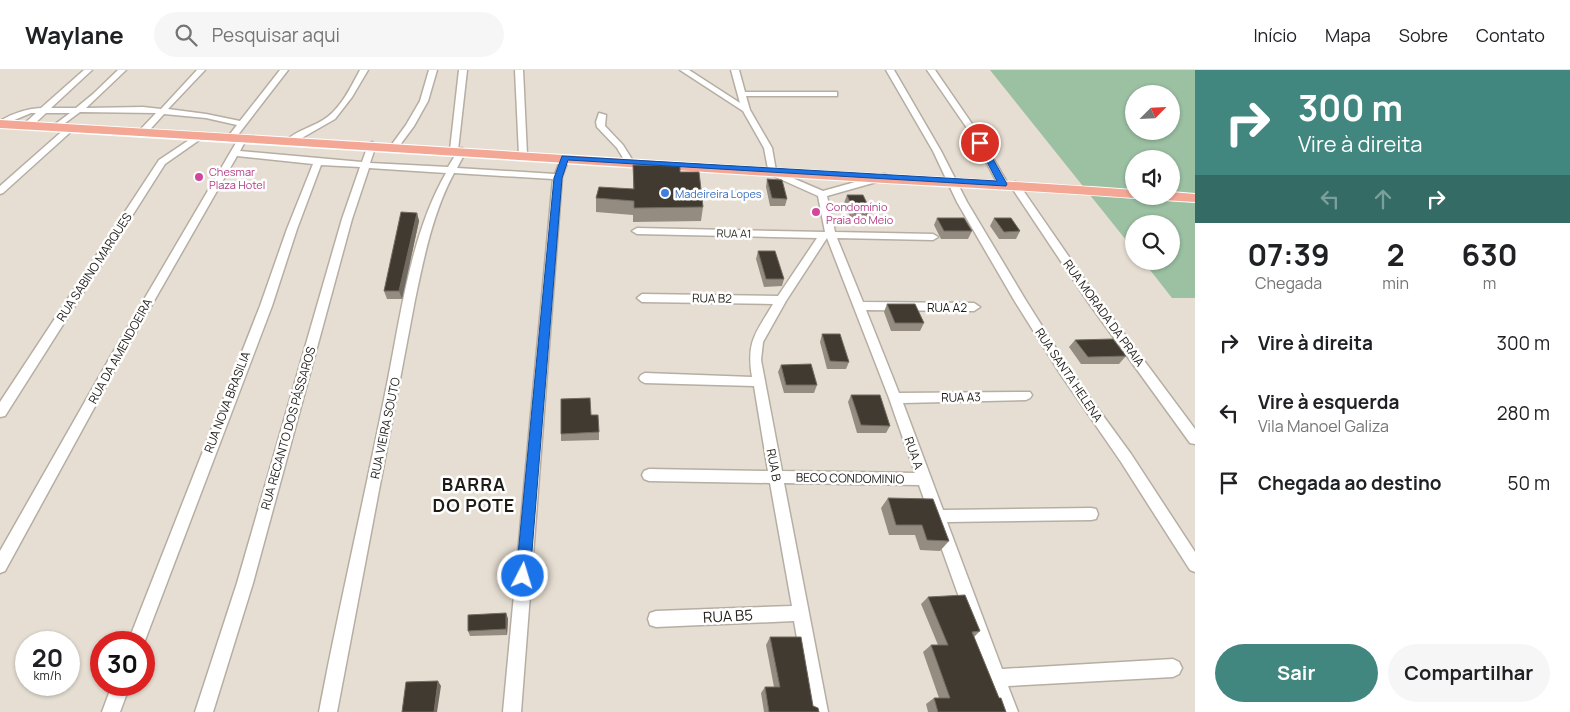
<!DOCTYPE html>
<html lang="pt">
<head>
<meta charset="utf-8">
<style>
  body { margin:0; font-family:Manrope,sans-serif; background:#f6f6f6; color:#202124; height:100vh; display:flex; flex-direction:column; font-size:19px; white-space:nowrap }
  * { box-sizing:border-box; margin:0 }
  p { font-size:16px; color:#757577 }
  .icon { flex:none; width:28px; height:28px; fill:none; stroke:currentColor; stroke-width:2; stroke-linecap:round; stroke-linejoin:round }
  .map { position:relative; flex:1; overflow:hidden }
  .sheet { display:flex; flex-direction:column; background:#fff; width:375px }
  .sheet>* { flex:none }
  .top-card { background:#41877f; color:#fff; overflow:hidden }
  .needle { width:32px; rotate:66deg }
  .buttons { position:absolute; left:1125px; top:15px; display:grid; gap:10px }
  .buttons a { display:grid; place-items:center; width:55px; height:55px; border-radius:50%; background:#fff; box-shadow:0 1px 4px #0004; font-size:25px }
  .speed { position:absolute; left:15px; top:561px; display:flex; gap:10px; font-size:25px; font-weight:700; text-align:center }
  .speed>* { display:grid; place-content:center; width:65px; height:65px; border-radius:50%; background:#fff; box-shadow:0 1px 4px #0004; line-height:1 }
  .speed small { font-size:12px; font-weight:400 }
  .speed .limit { border:8px solid #d22; background:#fff; color:#111 }
  .pin { position:absolute; display:grid; place-items:center; width:42px; height:42px; color:#fff; margin:-21px; border:2px solid #fff; border-radius:50%; box-shadow:0 1px 5px #0007 }
  .me { position:absolute; width:55px; margin:-28px; rotate:5deg; stroke-linejoin:round; filter:drop-shadow(0 0 4px #0008) }
  .turn { display:flex; align-items:center; gap:18px; height:105px; padding:0 20px; font-size:22px }
  .turn .icon { width:65px; height:65px; stroke-width:2.5 }
  .turn b { display:block; font-size:35px; line-height:42px }
  .lanes { display:flex; align-items:center; height:48px; padding:0 20px; background:#0003; justify-content:center; gap:25px; direction:ltr }
  .lanes .off { opacity:.35 }
  .eta { display:flex; justify-content:space-evenly; align-items:center; height:85px; text-align:center }
  .eta b { font-size:30px; font-weight:700; line-height:35px }
  .action { display:flex; gap:10px; margin-top:auto; padding:10px 20px }
  .action a { flex:1; height:58px; border-radius:30px; background:#41877f; color:#fff; font-size:20px; font-weight:700; line-height:58px; text-align:center }
  .action a+a { background:#f6f6f6; color:#202124 }
  ul { padding:0; list-style:none }
  li { display:flex; align-items:center; gap:15px; height:70px; padding:0 20px }
  li div { flex:1 }
  li b { display:block; font-size:19px }
  li em { font-style:normal }
  header { display:flex; align-items:center; gap:30px; box-sizing:border-box; height:70px; padding:0 25px; background:#fff; border-bottom:1px solid #e0e0e0 }
  header strong { font-size:24px }
  nav { display:flex; gap:28px; margin-inline-start:auto; font-size:18px }
  .search { width:350px; height:45px; background:#f6f6f6; display:flex; align-items:center; gap:12px; box-sizing:border-box; padding:0 18px; border-radius:28px; color:#757577; font-size:19px }
  main { display:flex; flex:1; min-height:0 }
  .map>svg:first-child { display:block }
</style>
</head>
<body>
<header>
<strong>Waylane</strong>
<div class="search"><svg class="icon" aria-label="search" viewBox="0 0 24 24"><circle cx="10" cy="10" r="6"/><path d="M15 15l6 6"/></svg>Pesquisar aqui</div>
<nav><a>Início</a><a>Mapa</a><a>Sobre</a><a>Contato</a></nav>
</header>
<main>
<div class="map">
<svg width="1195" height="642" viewBox="0 0 1195 642">
  <rect width="100%" height="100%" fill="#e6ded2"/>
  <path fill="#9bc0a2" fill-rule="evenodd" d="M990 0H1195V228H1172L1143 191H1171V154H1134V180ZM1134 24H1171V61H1134ZM1134 89H1171V126H1134Z"/>
  <g fill="none" stroke-linecap="round" stroke-linejoin="round">
    <defs>
      <path id="street" d="M84 0H92L51 38H76L93 24 118 0H126L86 38 143 37 161 39 197 0H205L168 39 206 44 240 51 280 0H288L234 70 231 71 227 68 237 55 206 48 164 44 145 65H139V61L156 43 80 42 57 59H54V55L70 43H46L31 57H25V53L36 43H31L0 56V51C13 43 26 39 41 38Z
        M360 0H368L352 27 335 49 293 73H287L286 71C296 60 311 58 323 50 340 40 351 17 360 0Z
        M429 0H437L428 31 414 56 397 79H391L390 77 406 55 420 31Z
        M459 0H467L458 80 454 83 450 80Z
        M515 0H523L527 85 523 88 519 85Z
        M680 0H689L740 33 731 0H739L745 22H837V26H746L750 40 772 78 776 101 823 121 884 104 887 105V109L827 126 835 162 933 164 938 167 933 170 837 168 863 232 974 233 980 237 974 241 866 240 899 323 1030 322 1032 325 1030 328 1026 330 903 333 943 440 1091 438 1096 439 1098 444 1096 449 1091 450 947 452 1002 599 1173 589 1179 592 1182 598 1179 604 1173 607 1008 616 1018 642H1000L919 415 784 413 828 642H810L794 551 656 557 650 555 648 549 650 543 656 541 792 536 770 413 649 411 644 409 642 405 644 401 649 399 768 401 754 316 645 313 641 311 639 308 641 305 645 303 752 307C746 271 756 263 773 234L642 232 637 228 642 224 778 226 817 168 637 164 632 161 637 158 825 162 818 126 769 104 764 78 743 41ZM827 168 889 328 915 403 782 401 761 290 763 272 786 231Z
        M886 0H894L941 81 967 132 1025 229 1069 299 1131 384 1195 482V502L1190 500 1121 392 1061 305 1014 230 957 132 933 81Z
        M927 0H935L979 64 1008 114 1006 116H1000L998 114 971 64Z
        M599 43 606 45 605 56 623 75 633 91 632 93H626L617 78 597 57 596 52Z
        M68 56 75 58 3 123 0 124V116Z
        M198 64 205 66 165 94 5 346 0 347V332L159 90Z
        M240 66 247 68 240 81 362 92 368 75 372 72 376 75 370 93 448 97 459 79 462 78 466 81 457 98 555 104 562 86 569 88 562 107 521 642H503L553 109 454 103C433 142 424 187 415 230L337 642H319C339 536 364 430 385 324 400 252 409 167 446 103L369 98 352 149 253 513 213 642H195L237 513 342 149 360 97 321 95 297 159 272 236 144 573 128 572 260 236 287 159 313 94 237 86 122 287 5 501 0 503V481L112 284Z
        M1015 112 1018 113 1096 226 1195 359V374L1190 373 1088 232 1010 115Z
        M112 615H130L120 642H102Z"/>
      <path id="primary" d="M0 50C256 65 513 82 769 98 891 105 1012 111 1134 120V126H1139L1134 128C1012 119 891 114 769 106 513 90 257 72 0 58Z
        M1171 122 1195 124V132L1163 130 1156 126H1171Z"/>
    </defs>
    <use href="#street" stroke="#b6aea3" stroke-width="3"/>
    <use href="#primary" stroke="#fff" stroke-width="2"/>
    <use href="#street" fill="#fff" fill-rule="evenodd"/>
    <use href="#primary" fill="#f4a794" fill-rule="evenodd"/>
  </g>
  <path fill="#948c81" d="M633 95 680 102 703 137 701 151 633 152V145L596 142V128L633 119Z
    M767 109 787 129 785 136H770L766 117Z
    M847 125 872 144 869 151H852L844 133Z
    M417 143 419 151 402 229H387L384 221Z
    M937 148 972 161 968 169H941L934 155Z
    M994 148 1020 161 1016 169H999L990 156Z
    M758 181 784 209 782 216 764 217 756 189Z
    M887 234 924 253 920 261H891L884 242Z
    M822 264 849 292 846 299H827L820 272Z
    M1075 270 1126 286 1119 294H1081L1069 277Z
    M781 295 817 315 814 323H784L778 302Z
    M851 325 890 356 886 363H857L848 332Z
    M591 345 599 362V370L561 371V364Z
    M888 428 949 471 940 481 920 480 915 465H889L881 438Z
    M928 527 980 561 974 567 999 628 1006 642H928L926 634 934 628H939L923 582 931 575H938L921 534Z
    M506 543 508 549 507 565 470 566 468 561Z
    M770 567 813 636 819 642H764L761 623 765 617H774L766 575Z"/>
  <path fill="#726b61" d="M417 143 419 151 402 229 399 221Z
    M506 543 508 549 507 565 506 559Z
    M438 611 441 616 437 642H434Z"/>
  <path fill="#413a30" stroke="#726b61" d="M633 95 680 96V102H699L703 137 634 138V131L596 128 599 117 634 119Z
    M767 109 782 110 787 129 772 128Z
    M847 125H863L872 144H855Z
    M401 142 417 143 399 221H384Z
    M937 148H964L972 161H944Z
    M994 148H1011L1020 161 1004 162Z
    M758 181H775L784 209H766Z
    M887 234H915L924 253H895Z
    M822 264H840L849 292 830 291Z
    M1113 269 1126 286 1088 287 1075 270Z
    M811 294 817 315H786L781 295Z
    M851 325H880L890 356 861 355Z
    M590 328 591 345H598L599 362 561 364V329Z
    M888 428 933 429 949 471 927 470 922 455H896Z
    M965 525 980 561 972 562 999 628H1001L1006 642H938L934 628H950L931 575H948L928 527Z
    M506 543V559L468 561V545Z
    M770 567H801L813 636 818 638 819 642H769L765 617H780Z
    M438 611 434 642H402L406 612Z"/>
  <path fill="#1a73e8" stroke="#114b97" d="M980 70 984 73 1007 114 1006 116 568 90 562 108 530 506 528 511 523 513 518 511 516 506 554 108 562 86 997 111 977 73Z"/>
  <g fill="#d1479c" stroke="#fff" stroke-width="2">
    <circle cx="199" cy="107" r="5"/>
    <circle cx="816" cy="142" r="5"/>
  </g>
  <circle fill="#3f7fe0" stroke="#fff" stroke-width="2" cx="665" cy="123" r="5"/>
  <g text-anchor="middle" dominant-baseline="central" stroke-width="5" stroke-linejoin="round" paint-order="stroke">
    <g font-size="11" fill="#b23c85" stroke="#fff" text-anchor="start">
      <text x="209" y="101">Chesmar<tspan x="209" dy="13">Plaza Hotel</tspan></text>
      <text x="826" y="136">Condomínio<tspan x="826" dy="13">Praia do Meio</tspan></text>
    </g>
    <g font-size="11" fill="#366cbe" stroke="#fff" text-anchor="start">
      <text x="675" y="123">Madeireira Lopes</text>
    </g>
    <g font-size="11" fill="#1f1c17" stroke="#fff">
      <text transform="translate(734 163) rotate(1)">RUA A1</text>
    </g>
    <g font-size="12" fill="#1f1c17" stroke="#fff">
      <text transform="translate(94 197) rotate(-57)">RUA SABINO MARQUES</text>
      <text transform="translate(712 228) rotate(1)">RUA B2</text>
      <text x="947" y="237">RUA A2</text>
      <text transform="translate(1104 243) rotate(54)">RUA MORADA DA PRAIA</text>
      <text transform="translate(120 281) rotate(-61)">RUA DA AMENDOEIRA</text>
      <text transform="translate(1069 305) rotate(56)">RUA SANTA HELENA</text>
      <text transform="translate(961 327) rotate(-1)">RUA A3</text>
      <text transform="translate(227 332) rotate(-69)">RUA NOVA BRASILIA</text>
      <text transform="translate(288 358) rotate(-74)">RUA RECANTO DOS PÁSSAROS</text>
      <text transform="translate(385 358) rotate(-78)">RUA VIEIRA SOUTO</text>
      <text transform="translate(914 383) rotate(71)">RUA A</text>
      <text transform="translate(774 395) rotate(79)">RUA B</text>
      <text transform="translate(850 408) rotate(1)">BECO CONDOMINIO</text>
    </g>
    <g font-size="15" fill="#1f1c17" stroke="#fff">
      <text transform="translate(728 546) rotate(-3)">RUA B5</text>
    </g>
    <g font-size="18" font-weight="bold" letter-spacing="1" fill="#1f1c17" stroke="#fff">
      <text x="474" y="414">BARRA<tspan x="474" dy="21">DO POTE</tspan></text>
    </g>
  </g>
</svg>
<div class="buttons">
<a><svg class="needle" viewBox="-14 -14 28 28"><path d="M0-13l5 13h-10z" fill="#e53935"/><path d="M0 13l5-13h-10z" fill="#757577"/></svg></a>
<a><svg class="icon" aria-label="sound" viewBox="0 0 24 24"><path d="M4 9h4l5-4v14l-5-4H4zM17 9q2 3 0 6"/></svg></a>
<a><svg class="icon" aria-label="search" viewBox="0 0 24 24"><circle cx="10" cy="10" r="6"/><path d="M15 15l6 6"/></svg></a>
</div>
<div class="speed"><div>20<small>km/h</small></div><div class="limit">30</div></div>
<div class="pin" style="left:980px;top:73px;background:#d93025"><svg class="icon" aria-label="arrive" viewBox="0 0 24 24"><path d="M6 21V4h12l-3 4 3 4H6"/></svg></div>
<svg class="me" style="left:523px;top:506px" viewBox="-20 -20 40 40"><circle r="17" fill="#1a73e8" stroke="#fff" stroke-width="3"/><path d="M0-11L8 9 0 5-8 9z" fill="#fff"/></svg>
</div>
<section class="sheet">
<div class="top-card">
<div class="turn"><svg class="icon" aria-label="right" viewBox="0 0 24 24"><path d="M7 20v-9h11M14 6l5 5-5 5"/></svg><div><b>300 m</b>Vire à direita</div></div>
<div class="lanes"><svg class="icon off" aria-label="left" viewBox="0 0 24 24"><path d="M17 20v-9H6M10 6l-5 5 5 5"/></svg><svg class="icon off" aria-label="ahead" viewBox="0 0 24 24"><path d="M12 20V5M6 11l6-6 6 6"/></svg><svg class="icon" aria-label="right" viewBox="0 0 24 24"><path d="M7 20v-9h11M14 6l5 5-5 5"/></svg></div>
</div>
<div class="eta">
<div><b>07:39</b><p>Chegada</p></div>
<div><b>2</b><p>min</p></div>
<div><b>630</b><p>m</p></div>
</div>
<ul>
<li><svg class="icon" aria-label="right" viewBox="0 0 24 24"><path d="M7 20v-9h11M14 6l5 5-5 5"/></svg><div><b>Vire à direita</b></div><em>300 m</em></li>
<li><svg class="icon" aria-label="left" viewBox="0 0 24 24"><path d="M17 20v-9H6M10 6l-5 5 5 5"/></svg><div><b>Vire à esquerda</b><p>Vila Manoel Galiza</p></div><em>280 m</em></li>
<li><svg class="icon" aria-label="arrive" viewBox="0 0 24 24"><path d="M6 21V4h12l-3 4 3 4H6"/></svg><div><b>Chegada ao destino</b></div><em>50 m</em></li>
</ul>
<div class="action"><a>Sair</a><a>Compartilhar</a></div>
</section>
</main>
</body>
</html>
